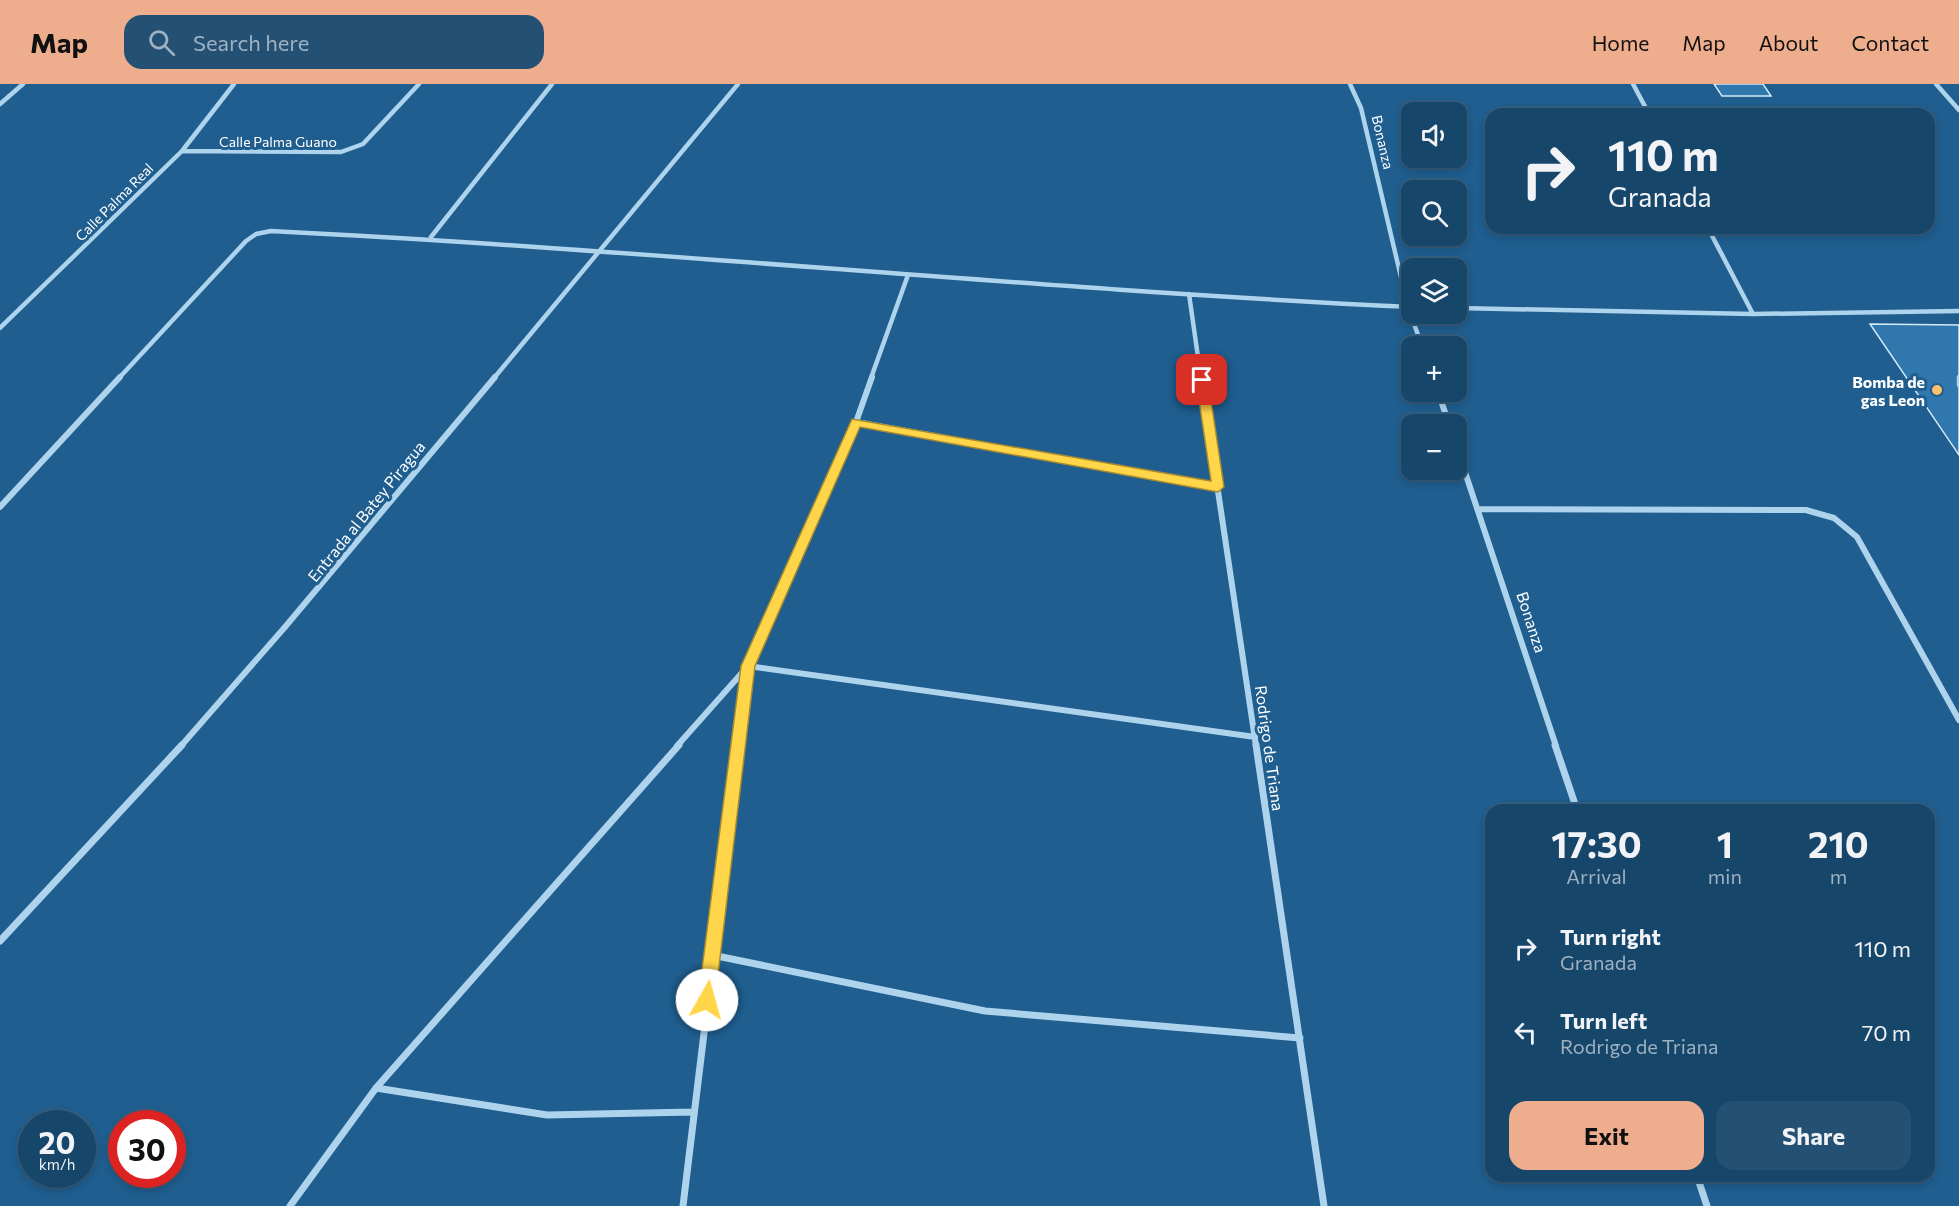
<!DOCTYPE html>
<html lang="en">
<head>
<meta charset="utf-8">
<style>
  body { margin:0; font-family:Commissioner,sans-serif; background:#245073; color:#f1f3f6; height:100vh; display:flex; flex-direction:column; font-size:22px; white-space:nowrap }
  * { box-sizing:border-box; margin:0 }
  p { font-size:20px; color:#9eb1c1 }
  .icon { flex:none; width:33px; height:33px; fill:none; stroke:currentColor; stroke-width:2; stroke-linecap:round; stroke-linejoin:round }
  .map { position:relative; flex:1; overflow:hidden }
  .panel { position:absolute; left:1485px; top:720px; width:450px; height:378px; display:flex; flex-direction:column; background:#17466b; border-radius:18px; box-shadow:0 3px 9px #0003,0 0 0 2px #365e7e }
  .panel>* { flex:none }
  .banner { position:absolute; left:1485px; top:24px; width:450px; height:126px; border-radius:18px; box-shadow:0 3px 9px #0003,0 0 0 2px #365e7e; background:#17466b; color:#f1f3f6; overflow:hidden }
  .buttons { position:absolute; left:1401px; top:18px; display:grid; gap:12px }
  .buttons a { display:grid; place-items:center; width:66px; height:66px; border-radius:12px; background:#17466b; box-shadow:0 3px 9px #0003,0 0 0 2px #365e7e; font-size:30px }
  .speed { position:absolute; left:18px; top:1026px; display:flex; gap:12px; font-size:30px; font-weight:700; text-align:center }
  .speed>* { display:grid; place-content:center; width:78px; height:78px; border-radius:50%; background:#17466b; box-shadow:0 3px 9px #0003,0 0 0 2px #365e7e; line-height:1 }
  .speed small { font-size:15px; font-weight:400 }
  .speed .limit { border:9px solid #d22; background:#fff; color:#111 }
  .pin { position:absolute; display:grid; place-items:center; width:51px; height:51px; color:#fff; margin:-26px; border-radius:12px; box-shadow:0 3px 9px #0006 }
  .me { position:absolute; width:66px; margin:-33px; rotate:7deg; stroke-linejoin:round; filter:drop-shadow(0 0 4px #0008) }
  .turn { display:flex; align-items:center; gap:21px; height:126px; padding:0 24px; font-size:27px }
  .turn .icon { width:78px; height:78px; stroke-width:2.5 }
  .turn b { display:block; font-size:42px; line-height:51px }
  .eta { display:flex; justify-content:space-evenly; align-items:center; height:102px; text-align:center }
  .eta b { font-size:36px; font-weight:700; line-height:42px }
  .cta { display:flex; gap:12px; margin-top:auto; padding:12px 24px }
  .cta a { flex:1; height:69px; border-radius:18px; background:#eead8d; color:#111; font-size:24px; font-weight:700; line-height:69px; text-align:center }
  .cta a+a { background:#245073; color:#f1f3f6 }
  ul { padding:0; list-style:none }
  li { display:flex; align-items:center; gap:18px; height:84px; padding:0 24px }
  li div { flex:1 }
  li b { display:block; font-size:22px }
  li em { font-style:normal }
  header { display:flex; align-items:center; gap:36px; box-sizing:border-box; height:84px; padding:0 30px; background:#eead8d; color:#111 }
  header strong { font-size:28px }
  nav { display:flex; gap:33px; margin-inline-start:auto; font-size:21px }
  .search { width:420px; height:54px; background:#245073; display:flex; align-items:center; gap:15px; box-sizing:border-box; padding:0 21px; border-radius:18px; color:#9eb1c1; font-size:22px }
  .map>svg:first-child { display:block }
</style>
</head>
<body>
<header>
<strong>Map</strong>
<div class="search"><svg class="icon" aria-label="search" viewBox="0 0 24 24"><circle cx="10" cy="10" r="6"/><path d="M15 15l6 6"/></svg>Search here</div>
<nav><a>Home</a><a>Map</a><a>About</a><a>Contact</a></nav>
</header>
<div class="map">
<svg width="1959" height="1122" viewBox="0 0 1959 1122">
  <rect width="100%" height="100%" fill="#1f5e8f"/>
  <path fill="#2f77ac" stroke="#d4eaf9" stroke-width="1.5" d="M1714 0H1763L1771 12H1722Z
    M1870 240 1959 241V371Z"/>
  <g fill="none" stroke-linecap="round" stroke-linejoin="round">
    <path stroke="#aed3ed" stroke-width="4.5" d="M1959 293V301"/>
    <path stroke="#aed3ed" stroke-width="4.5" d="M1350 0 1361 24 1408 223 1422 262
      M1633 0 1649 30
      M1936 0 1959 26
      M0 20 23 0
      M182 67 341 68 363 60 419 0
      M1708 144 1753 230
      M431 153 552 0
      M1189 210 1201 294
      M1456 224 1753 230 1959 227
      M0 244 182 67 234 0
      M119 294 246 157 256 150 271 147C652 166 1031 205 1412 223
      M494 294 738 0
      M871 294 908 191"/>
    <path stroke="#aed3ed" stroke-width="6" d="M1201 293 1256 662
      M1438 308 1449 340
      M856 338 1218 403
      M1456 361 1556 662
      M0 423 120 293
      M1479 425 1806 426 1834 434 1857 453 1959 636
      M181 662 285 543 495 293
      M677 662 748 582 1255 653
      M738 662 748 582 856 338 872 293"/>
    <path stroke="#aed3ed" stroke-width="7" d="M1256 661 1324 1122
      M1555 661 1577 726
      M0 857 182 661
      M712 871 985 927 1300 954
      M376 1004 547 1031 693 1028
      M1697 1092 1707 1122
      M290 1122 376 1004 679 661
      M683 1122 739 661"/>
  </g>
  <path fill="#ffd54a" stroke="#a68a30" stroke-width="1.5" d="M1202 292 1208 296 1224 403 1218 408 860 343 755 582 715 916 712 922 707 924 701 922 698 916 741 582 852 335 1211 397 1196 296Z"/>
  <circle fill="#fbc06e" stroke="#1f5e8f" stroke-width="2" cx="1937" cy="306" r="6"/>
  <g text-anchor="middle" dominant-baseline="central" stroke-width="6" stroke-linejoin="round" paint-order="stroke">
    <g font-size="14" fill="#fff" stroke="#1f5e8f">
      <text x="278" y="57">Calle Palma Guano</text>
      <text transform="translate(1383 58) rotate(77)">Bonanza</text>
      <text transform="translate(114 118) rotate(-45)">Calle Palma Real</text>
    </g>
    <g font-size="16" font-weight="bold" fill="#fff" stroke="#1f5e8f" text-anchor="end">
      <text x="1925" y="297">Bomba de<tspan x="1925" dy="18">gas Leon</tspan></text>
    </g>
    <g font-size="16" fill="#fff" stroke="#1f5e8f">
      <text transform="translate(366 427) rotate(-51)">Entrada al Batey Piragua</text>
      <text transform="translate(1532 538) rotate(72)">Bonanza</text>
      <text transform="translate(1270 664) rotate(82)">Rodrigo de Triana</text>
    </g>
  </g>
</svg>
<div class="buttons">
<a><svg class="icon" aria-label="sound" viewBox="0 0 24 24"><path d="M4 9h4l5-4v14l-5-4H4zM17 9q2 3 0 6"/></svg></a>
<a><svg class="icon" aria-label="search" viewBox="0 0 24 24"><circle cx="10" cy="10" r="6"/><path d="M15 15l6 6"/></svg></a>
<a><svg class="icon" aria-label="layers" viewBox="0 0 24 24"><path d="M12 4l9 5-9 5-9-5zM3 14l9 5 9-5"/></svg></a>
<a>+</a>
<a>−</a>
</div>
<div class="speed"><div>20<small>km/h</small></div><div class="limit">30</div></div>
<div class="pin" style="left:1202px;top:296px;background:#d93025"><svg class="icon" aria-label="arrive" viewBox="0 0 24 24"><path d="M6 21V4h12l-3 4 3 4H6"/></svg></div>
<svg class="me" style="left:707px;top:916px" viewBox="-20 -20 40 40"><circle r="19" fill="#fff"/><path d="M0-13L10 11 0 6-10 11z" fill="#ffd54a"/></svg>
<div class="banner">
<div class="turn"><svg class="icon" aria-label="right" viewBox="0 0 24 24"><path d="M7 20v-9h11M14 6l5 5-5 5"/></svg><div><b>110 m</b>Granada</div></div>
</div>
<section class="panel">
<div class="eta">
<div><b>17:30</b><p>Arrival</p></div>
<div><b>1</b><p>min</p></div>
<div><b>210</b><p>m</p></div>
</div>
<ul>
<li><svg class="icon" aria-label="right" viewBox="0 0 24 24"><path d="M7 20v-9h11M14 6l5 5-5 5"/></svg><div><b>Turn right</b><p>Granada</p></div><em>110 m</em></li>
<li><svg class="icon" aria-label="left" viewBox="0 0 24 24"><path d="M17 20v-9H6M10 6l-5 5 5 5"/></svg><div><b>Turn left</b><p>Rodrigo de Triana</p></div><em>70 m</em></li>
</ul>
<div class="cta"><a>Exit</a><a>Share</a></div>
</section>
</div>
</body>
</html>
